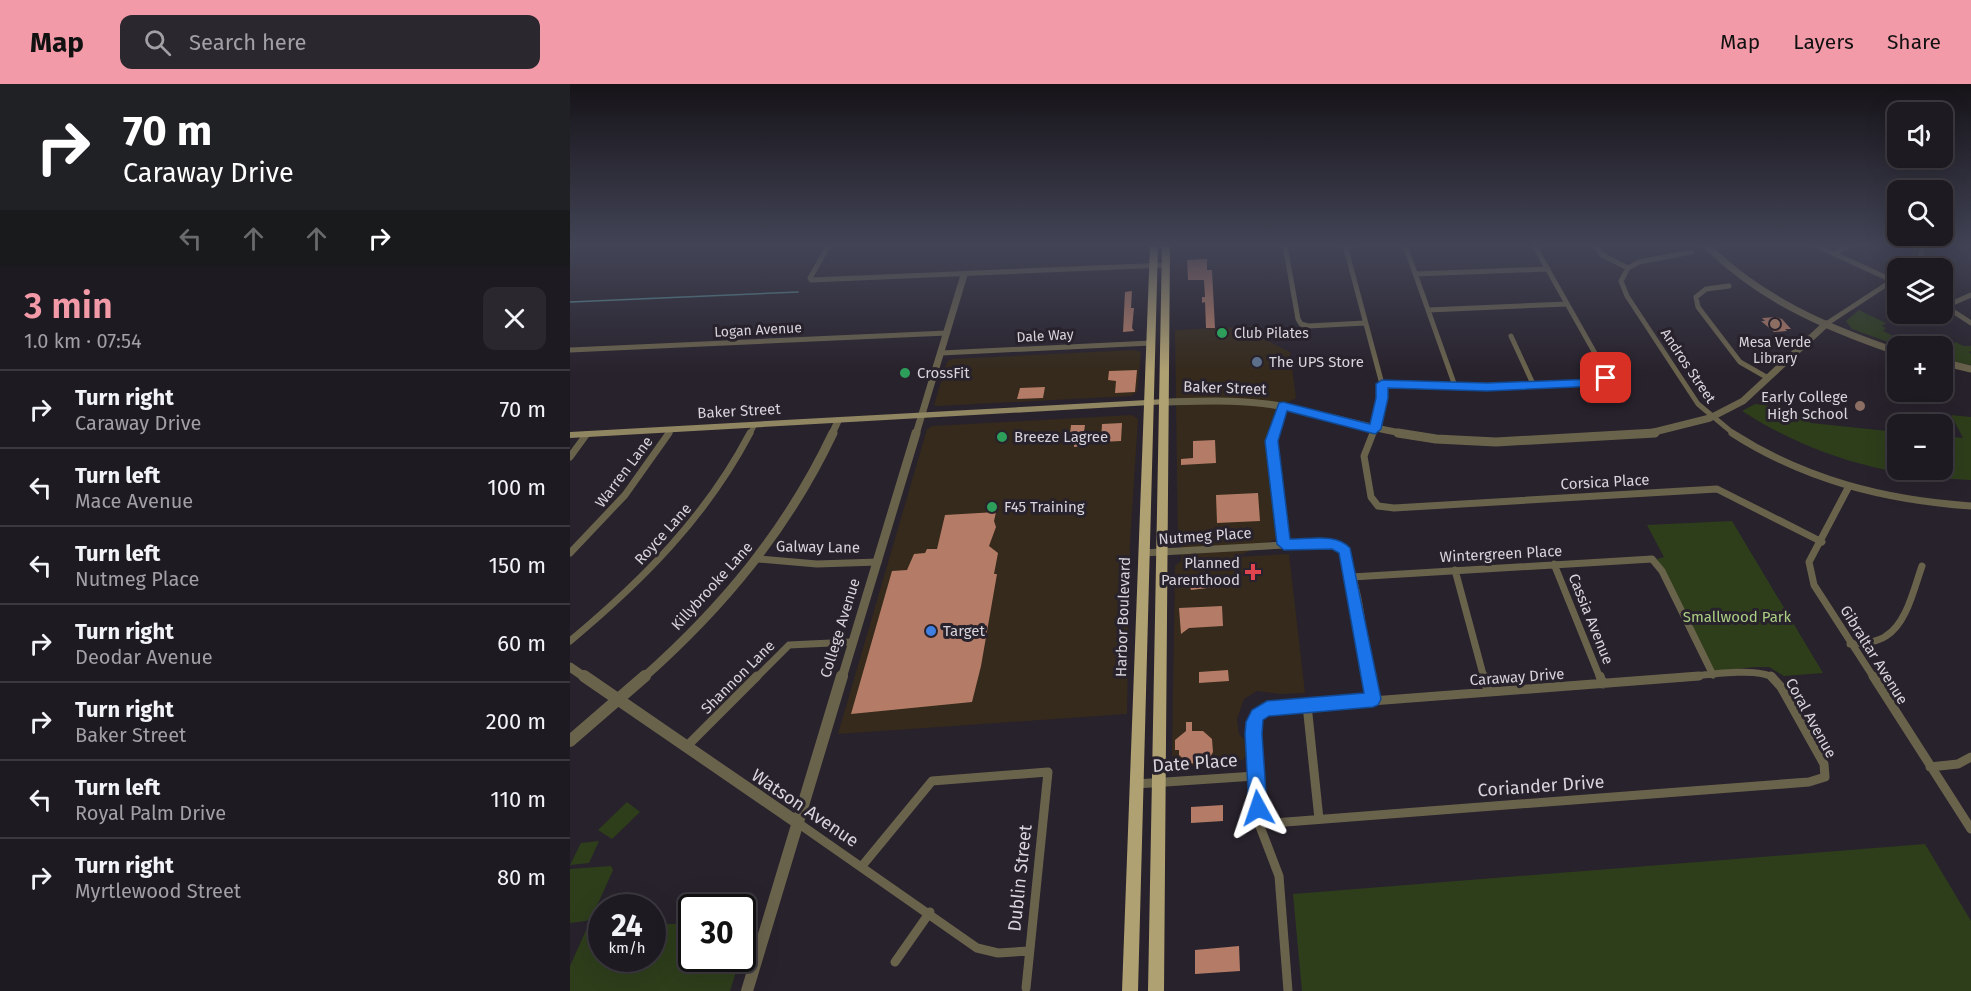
<!DOCTYPE html>
<html lang="en">
<head>
<meta charset="utf-8">
<style>
  body { margin:0; font-family:"Fira Sans",sans-serif; background:#2b272e; color:#f1f3f6; height:100vh; display:flex; flex-direction:column; font-size:22px; white-space:nowrap }
  * { box-sizing:border-box; margin:0 }
  p { font-size:20px; color:#a1a1a5 }
  .icon { flex:none; width:33px; height:33px; fill:none; stroke:currentColor; stroke-width:2; stroke-linecap:round; stroke-linejoin:round }
  .map { position:relative; flex:1; overflow:hidden }
  .details { display:flex; flex-direction:column; background:#1e1a21; width:570px }
  .details>* { flex:none }
  .top-card { background:#202124; color:#fff; overflow:hidden }
  .tools { position:absolute; left:1317px; top:18px; display:grid; gap:12px }
  .tools a { display:grid; place-items:center; width:66px; height:66px; border-radius:12px; background:#1e1a21; box-shadow:0 6px 24px #0002,0 0 0 2px #3c383f; font-size:30px }
  .speed { position:absolute; left:18px; top:810px; display:flex; gap:12px; font-size:30px; font-weight:700; text-align:center }
  .speed>* { display:grid; place-content:center; width:78px; height:78px; border-radius:50%; background:#1e1a21; box-shadow:0 6px 24px #0002,0 0 0 2px #3c383f; line-height:1 }
  .speed small { font-size:15px; font-weight:400 }
  .speed .limit { border:3px solid #111; border-radius:9px; background:#fff; color:#111 }
  .pin { position:absolute; display:grid; place-items:center; width:51px; height:51px; color:#fff; margin:-26px; border-radius:12px; box-shadow:0 3px 9px #0006 }
  .me { position:absolute; width:66px; margin:-33px; rotate:355deg; stroke-linejoin:round; filter:drop-shadow(0 0 4px #0008) }
  .turn { display:flex; align-items:center; gap:21px; height:126px; padding:0 24px; font-size:27px }
  .turn .icon { width:78px; height:78px; stroke-width:2.5 }
  .turn b { display:block; font-size:42px; line-height:51px }
  .lanes { display:flex; align-items:center; height:57px; padding:0 24px; background:#0003; justify-content:center; gap:30px; direction:ltr }
  .lanes .off { opacity:.35 }
  .round { display:grid; place-items:center; flex:none; width:63px; height:63px; border-radius:12px; background:#2b272e }
  .summary { display:flex; align-items:center; justify-content:space-between; height:102px; padding:0 24px }
  h1 { font-size:36px; font-weight:600; line-height:45px; color:#f39aa9 }
  ul { padding:0; list-style:none }
  li { display:flex; align-items:center; gap:18px; height:78px; padding:0 24px; border-top:2px solid #3c383f }
  li div { flex:1 }
  li b { display:block; font-size:22px }
  li em { font-style:normal }
  header { display:flex; align-items:center; gap:36px; box-sizing:border-box; height:84px; padding:0 30px; background:#f39aa9; color:#111 }
  header strong { font-size:28px }
  nav { display:flex; gap:33px; margin-inline-start:auto; font-size:21px }
  .search { width:420px; height:54px; background:#2b272e; display:flex; align-items:center; gap:15px; box-sizing:border-box; padding:0 21px; border-radius:12px; color:#a1a1a5; font-size:22px }
  main { display:flex; flex:1; min-height:0 }
  .map>svg:first-child { display:block }
</style>
</head>
<body>
<header>
<strong>Map</strong>
<div class="search"><svg class="icon" aria-label="search" viewBox="0 0 24 24"><circle cx="10" cy="10" r="6"/><path d="M15 15l6 6"/></svg>Search here</div>
<nav><a>Map</a><a>Layers</a><a>Share</a></nav>
</header>
<main>
<section class="details">
<div class="top-card">
<div class="turn"><svg class="icon" aria-label="right" viewBox="0 0 24 24"><path d="M7 20v-9h11M14 6l5 5-5 5"/></svg><div><b>70 m</b>Caraway Drive</div></div>
<div class="lanes"><svg class="icon off" aria-label="left" viewBox="0 0 24 24"><path d="M17 20v-9H6M10 6l-5 5 5 5"/></svg><svg class="icon off" aria-label="ahead" viewBox="0 0 24 24"><path d="M12 20V5M6 11l6-6 6 6"/></svg><svg class="icon off" aria-label="ahead" viewBox="0 0 24 24"><path d="M12 20V5M6 11l6-6 6 6"/></svg><svg class="icon" aria-label="right" viewBox="0 0 24 24"><path d="M7 20v-9h11M14 6l5 5-5 5"/></svg></div>
</div>
<div class="summary"><div><h1>3 min</h1><p>1.0 km · 07:54</p></div><a class="round"><svg class="icon" aria-label="close" viewBox="0 0 24 24"><path d="M6 6l12 12M18 6L6 18"/></svg></a></div>
<ul>
<li><svg class="icon" aria-label="right" viewBox="0 0 24 24"><path d="M7 20v-9h11M14 6l5 5-5 5"/></svg><div><b>Turn right</b><p>Caraway Drive</p></div><em>70 m</em></li>
<li><svg class="icon" aria-label="left" viewBox="0 0 24 24"><path d="M17 20v-9H6M10 6l-5 5 5 5"/></svg><div><b>Turn left</b><p>Mace Avenue</p></div><em>100 m</em></li>
<li><svg class="icon" aria-label="left" viewBox="0 0 24 24"><path d="M17 20v-9H6M10 6l-5 5 5 5"/></svg><div><b>Turn left</b><p>Nutmeg Place</p></div><em>150 m</em></li>
<li><svg class="icon" aria-label="right" viewBox="0 0 24 24"><path d="M7 20v-9h11M14 6l5 5-5 5"/></svg><div><b>Turn right</b><p>Deodar Avenue</p></div><em>60 m</em></li>
<li><svg class="icon" aria-label="right" viewBox="0 0 24 24"><path d="M7 20v-9h11M14 6l5 5-5 5"/></svg><div><b>Turn right</b><p>Baker Street</p></div><em>200 m</em></li>
<li><svg class="icon" aria-label="left" viewBox="0 0 24 24"><path d="M17 20v-9H6M10 6l-5 5 5 5"/></svg><div><b>Turn left</b><p>Royal Palm Drive</p></div><em>110 m</em></li>
<li><svg class="icon" aria-label="right" viewBox="0 0 24 24"><path d="M7 20v-9h11M14 6l5 5-5 5"/></svg><div><b>Turn right</b><p>Myrtlewood Street</p></div><em>80 m</em></li>
</ul>
</section>
<div class="map">
<svg width="1401" height="907" viewBox="0 0 1401 907">
  <rect width="100%" height="100%" fill="#28222c"/>
  <path fill="#352a1b" d="M690 242 692 254 720 268 726 314 707 324 696 359 706 455 666 473 719 470 735 609 710 610 687 607 674 615 667 635 669 650 675 656 676 672 673 676 614 683 603 678 602 671 605 482 611 477 612 460 608 458 605 246Z
    M564 266 571 268 567 308 561 312 367 322 364 321 377 278 382 275Z
    M562 331 568 335 560 458 557 630 268 650 357 345 362 342Z"/>
  <path fill="#2e3e1b" d="M1289 226 1316 239 1312 242 1316 244 1313 247 1340 260 1330 262 1318 258 1282 245 1276 237Z
    M1386 258 1393 262H1401V267L1399 268 1401 270V281L1373 275V269H1377L1373 267Z
    M1185 320 1216 324 1241 339 1327 348 1328 386H1372L1373 352 1393 354 1381 331 1401 333V396C1318 393 1242 372 1172 327Z
    M1162 437 1253 589 1214 592 1199 583H1186L1144 587 1087 475 1094 473 1077 441Z
    M57 718 70 728 42 755 28 746Z
    M29 757 19 779 0 781 11 759Z
    M1355 760 1401 837V907H732L723 810Z
    M41 782 43 786 22 833 16 837 0 839V785Z
    M121 839 122 874 170 875 160 907H0V882L17 844 31 843 32 874H82L83 841Z"/>
  <g fill="none" stroke-linecap="round" stroke-linejoin="round">
    <path stroke="#5b949a" stroke-width="1.5" d="M0 218 228 208"/>
  </g>
  <path fill="#b47c67" d="M637 175V186H642L645 244H636L635 218 632 219V213H635L634 196H618L617 176Z
    M562 207 561 224H564L562 244 564 247 553 248 555 208Z
    M1206 233 1212 235 1221 245H1215L1217 247 1204 248 1191 237H1195L1192 234Z
    M567 286 565 308 545 309 546 297 538 296 539 287Z
    M475 303 473 314 447 315 450 304Z
    M552 339 551 357 531 358 532 340Z
    M501 341H515L512 362 504 363V358H499Z
    M645 356 646 379 611 381V375L623 374V357Z
    M688 409 690 437 647 439 646 411Z
    M426 428 424 437 426 443 419 462 428 469 424 490H427L411 582 402 618 281 630 322 487 337 486 344 470 355 469 357 465H367L375 431Z
    M653 492V500L646 501V503L621 506 620 502H615V495Z
    M652 522 653 542 619 544 611 550 609 524Z
    M658 586 659 597 629 599V588Z
    M616 638H622V647H633L642 655 643 668 638 677 619 680 609 671V666H605V656L616 647Z
    M653 721V737L621 739V723Z
    M669 862 670 887 625 890V866Z"/>
  <g fill="none" stroke-linecap="round" stroke-linejoin="round">
    <path stroke="#6a634c" stroke-width="5" d="M259 161 240 194 241 196 596 181
      M715 161 728 235 731 240 738 242 795 239
      M775 161 812 300V314L803 350
      M775 161H786
      M835 161 885 302
      M1025 161 1032 171 1058 184 1051 197 1057 212 1128 320 1164 350
      M1245 161 1328 199
      M1264 170 1280 161
      M1058 184 1069 178 1121 168
      M1340 184 1350 174 1353 161
      M845 190 978 185
      M1159 202 1136 205 1126 213 1128 223 1170 278 1198 294
      M1372 220 1401 239
      M1376 222 1401 211
      M858 226 997 220
      M1256 240 1328 193
      M941 252 964 302
      M0 266 377 249
      M371 269 581 259
      M812 300 917 303 1027 298 1036 294 1035 287 964 161
      M98 350 101 346
      M180 350 184 342
      M704 350 713 322"/>
    <path stroke="#6a634c" stroke-width="7" d="M705 349 702 357 714 461
      M803 349 794 372 801 413 808 422 824 424 1147 405 1252 458
      M1162 349C1235 396 1315 416 1401 422
      M0 373 16 351
      M1278 404 1239 478 1244 501 1304 594
      M0 469 55 411 99 349
      M573 469 714 461 770 462C791 500 793 551 799 594
      M188 475 247 480 308 478
      M984 480 1030 594
      M885 486 914 594
      M782 493 1082 475 1092 487 1143 591
      M0 557C72 497 136 433 180 349
      M1280 560C1292 559 1306 559 1316 552 1337 539 1344 504 1352 482
      M186 594 219 561 282 558
      M1109 594C1129 592 1188 582 1203 594"/>
    <path stroke="#6a634c" stroke-width="9" d="M799 592 803 616
      M914 592 918 608
      M1030 592 1033 600
      M1303 592 1401 745
      M737 621 749 735
      M116 663 187 592
      M1360 683 1388 680 1401 673
      M566 700 685 692
      M228 739 407 864 428 869 459 867
      M689 740 709 792 718 907
      M689 740 684 638 688 631 697 625 1129 592
      M689 740 1239 698 1255 693 1254 680 1211 603 1201 592
      M292 782 362 697 478 688 456 904
      M325 878 360 828"/>
    <path stroke="#6a634c" stroke-width="7" d="M1136 161C1190 215 1257 244 1328 268
      M1372 278 1401 285
      M595 318C633 317 678 315 715 323 756 331 795 343 837 350
      M262 350 268 337
      M346 350 394 191
      M1076 350 1140 334 1173 317 1256 240"/>
    <path stroke="#6a634c" stroke-width="9" d="M828 349 866 355 926 358 1085 349
      M0 583 16 594
      M73 594C153 523 217 446 263 349
      M272 594 346 349"/>
    <path stroke="#6a634c" stroke-width="12" d="M14 592 228 739
      M0 657 75 592
      M177 907 272 592"/>
    <path fill="#918662" fill-rule="evenodd" d="M595 315 599 318 598 320 0 354V348Z"/>
    <path fill="#b0a172" fill-rule="evenodd" d="M580 161H588L568 907H552Z
      M592 161H600L594 907H578Z"/>
  </g>
  <linearGradient id="sky" x2="0" y2="1"><stop stop-color="#161318"/><stop offset="0.56" stop-color="#424456"/><stop offset="1" stop-color="#424456" stop-opacity="0"/></linearGradient>
  <rect width="1401" height="288" fill="url(#sky)"/>
  <path fill="#1a73e8" stroke="#114b97" stroke-width="1.5" d="M1036 291 1040 292V297L1027 302 917 307 818 304V314L811 345 805 350 717 327 708 357 720 455C739 455 767 449 780 464L811 615 808 621 803 623 699 632 693 636 692 650 697 724 694 730 688 732 682 730 679 724 675 650 676 638 682 626 697 617 794 609 769 469 762 465 714 466 707 460 695 357 709 319 713 318 800 340 806 314V300L812 296 917 299 1025 295Z"/>
  <g fill="#8d6e63" stroke="#28222c" stroke-width="2">
    <circle cx="1205" cy="240" r="6"/>
    <circle cx="1290" cy="322" r="6"/>
  </g>
  <g fill="#2e9e5b" stroke="#28222c" stroke-width="2">
    <circle cx="652" cy="249" r="6"/>
    <circle cx="335" cy="289" r="6"/>
    <circle cx="432" cy="353" r="6"/>
    <circle cx="422" cy="423" r="6"/>
  </g>
  <circle fill="#5c6f8a" stroke="#28222c" stroke-width="2" cx="687" cy="278" r="6"/>
  <path fill="#e0444e" stroke="#28222c" stroke-width="2" d="M680 479h6v6h6v6h-6v6h-6v-6h-6v-6h6z"/>
  <circle fill="#3f7fe0" stroke="#28222c" stroke-width="2" cx="361" cy="547" r="6"/>
  <g text-anchor="middle" dominant-baseline="central" stroke-width="6" stroke-linejoin="round" paint-order="stroke">
    <g font-size="14" fill="#d8d4db" stroke="#28222c">
      <text transform="translate(188 246) rotate(-3)">Logan Avenue</text>
      <text transform="translate(475 252) rotate(-3)">Dale Way</text>
      <text transform="translate(1118 282) rotate(56)">Andros Street</text>
    </g>
    <g font-size="14" fill="#d8d4db" stroke="#28222c" text-anchor="start">
      <text x="664" y="249">Club Pilates</text>
      <text x="1205" y="258" text-anchor="middle">Mesa Verde<tspan x="1205" dy="16">Library</tspan></text>
    </g>
    <g font-size="15" fill="#d8d4db" stroke="#28222c" text-anchor="start">
      <text x="699" y="278">The UPS Store</text>
      <text x="347" y="289">CrossFit</text>
      <text x="1278" y="313" text-anchor="end">Early College<tspan x="1278" dy="17">High School</tspan></text>
      <text x="444" y="353">Breeze Lagree</text>
      <text x="434" y="423">F45 Training</text>
      <text x="670" y="479" text-anchor="end">Planned<tspan x="670" dy="17">Parenthood</tspan></text>
      <text x="373" y="547">Target</text>
    </g>
    <g font-size="15" fill="#d8d4db" stroke="#28222c">
      <text transform="translate(655 304) rotate(2)">Baker Street</text>
      <text transform="translate(169 327) rotate(-3)">Baker Street</text>
      <text transform="translate(54 388) rotate(-53)">Warren Lane</text>
      <text transform="translate(1035 398) rotate(-3)">Corsica Place</text>
      <text transform="translate(93 450) rotate(-48)">Royce Lane</text>
      <text transform="translate(635 452) rotate(-4)">Nutmeg Place</text>
      <text transform="translate(248 463) rotate(1)">Galway Lane</text>
      <text transform="translate(931 470) rotate(-3)">Wintergreen Place</text>
      <text transform="translate(142 502) rotate(-48)">Killybrooke Lane</text>
      <text transform="translate(553 533) rotate(-88)">Harbor Boulevard</text>
      <text transform="translate(1021 535) rotate(68)">Cassia Avenue</text>
      <text transform="translate(270 544) rotate(-73)">College Avenue</text>
      <text transform="translate(1304 571) rotate(58)">Gibraltar Avenue</text>
      <text transform="translate(168 593) rotate(-45)">Shannon Lane</text>
      <text transform="translate(947 593) rotate(-4)">Caraway Drive</text>
      <text transform="translate(1241 634) rotate(61)">Coral Avenue</text>
    </g>
    <g font-size="15" fill="#abcf83" stroke="#28222c">
      <text x="1167" y="533">Smallwood Park</text>
    </g>
    <g font-size="18" fill="#d8d4db" stroke="#28222c">
      <text transform="translate(625 679) rotate(-4)">Date Place</text>
      <text transform="translate(971 702) rotate(-4)">Coriander Drive</text>
      <text transform="translate(235 724) rotate(34)">Watson Avenue</text>
      <text transform="translate(450 794) rotate(-84)">Dublin Street</text>
    </g>
  </g>
</svg>
<div class="tools">
<a><svg class="icon" aria-label="sound" viewBox="0 0 24 24"><path d="M4 9h4l5-4v14l-5-4H4zM17 9q2 3 0 6"/></svg></a>
<a><svg class="icon" aria-label="search" viewBox="0 0 24 24"><circle cx="10" cy="10" r="6"/><path d="M15 15l6 6"/></svg></a>
<a><svg class="icon" aria-label="layers" viewBox="0 0 24 24"><path d="M12 4l9 5-9 5-9-5zM3 14l9 5 9-5"/></svg></a>
<a>+</a>
<a>−</a>
</div>
<div class="speed"><div>24<small>km/h</small></div><div class="limit">30</div></div>
<div class="pin" style="left:1036px;top:294px;background:#d93025"><svg class="icon" aria-label="arrive" viewBox="0 0 24 24"><path d="M6 21V4h12l-3 4 3 4H6"/></svg></div>
<svg class="me" style="left:688px;top:724px" viewBox="-20 -20 40 40"><path d="M0-17L14 15 0 8-14 15z" fill="#1a73e8" stroke="#fff" stroke-width="4"/></svg>
</div>
</main>
</body>
</html>
